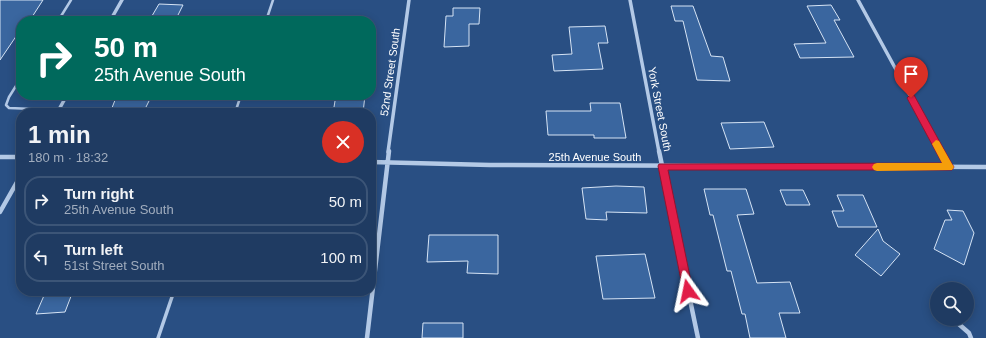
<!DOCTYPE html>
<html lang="en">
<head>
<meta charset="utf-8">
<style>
  body { margin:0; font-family:Helvetica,sans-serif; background:#274268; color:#f1f3f6; height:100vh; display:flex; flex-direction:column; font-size:15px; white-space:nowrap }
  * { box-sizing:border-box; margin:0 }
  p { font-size:13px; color:#a1adbe }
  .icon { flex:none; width:22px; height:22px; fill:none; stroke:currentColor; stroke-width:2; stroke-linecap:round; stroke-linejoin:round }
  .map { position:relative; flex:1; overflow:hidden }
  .drawer { position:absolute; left:16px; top:108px; width:360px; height:188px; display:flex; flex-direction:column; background:#1f3b62; border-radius:16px; box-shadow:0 2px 10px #0003,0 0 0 1px #3c5577 }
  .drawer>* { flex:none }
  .banner { position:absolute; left:16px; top:16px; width:360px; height:84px; border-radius:16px; box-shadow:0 2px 10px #0003,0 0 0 1px #3c5577; background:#00695c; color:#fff; overflow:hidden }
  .buttons { position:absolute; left:930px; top:282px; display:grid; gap:8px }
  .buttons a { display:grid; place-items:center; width:44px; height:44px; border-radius:50%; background:#1f3b62; box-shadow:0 2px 10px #0003,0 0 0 1px #3c5577; font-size:20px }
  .pin { position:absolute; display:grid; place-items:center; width:34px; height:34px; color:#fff; margin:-41px -17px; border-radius:50% 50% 50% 0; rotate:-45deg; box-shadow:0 0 4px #0007 }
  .pin .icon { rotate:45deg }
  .me { position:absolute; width:44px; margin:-22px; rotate:348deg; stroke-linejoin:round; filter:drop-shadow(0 0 3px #0008) }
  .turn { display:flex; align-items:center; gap:14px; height:84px; padding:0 12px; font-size:18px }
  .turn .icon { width:52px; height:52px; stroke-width:2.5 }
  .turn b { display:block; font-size:28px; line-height:34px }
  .round { display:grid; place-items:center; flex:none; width:42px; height:42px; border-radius:21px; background:#274268 }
  .head { display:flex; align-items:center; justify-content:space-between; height:68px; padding:0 12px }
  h1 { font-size:24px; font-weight:800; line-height:30px }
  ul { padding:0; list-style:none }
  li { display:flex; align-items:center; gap:12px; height:50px; margin:0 8px 6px; padding:0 4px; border:2px solid #3c5577; border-radius:16px }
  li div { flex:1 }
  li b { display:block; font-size:15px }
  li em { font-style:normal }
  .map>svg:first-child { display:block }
</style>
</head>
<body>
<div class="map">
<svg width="986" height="338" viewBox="0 0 986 338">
  <rect width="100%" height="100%" fill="#294f83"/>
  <path fill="#3a669f" stroke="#d6e4f5" d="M0 0H43L32 17 27 21H21V29L0 60Z
    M159 4 183 5 175 21H149Z
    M831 5 840 20H834L854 57 800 58 794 44 826 43 807 6Z
    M671 6H693L711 56 723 57 730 81 697 80 683 21H675Z
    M453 8H480L479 24H469V46L444 47 446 16H453Z
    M605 26 608 43H598L603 69 554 71 552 55 572 54 569 27Z
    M117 95H152L143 113H110Z
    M336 95H365L363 113H333Z
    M590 103H620L626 138H594V135H548L546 111H591Z
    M764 122 774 147 730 149 721 123Z
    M616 186 644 187 647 213 606 212 607 220 586 219 582 188Z
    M704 189H746L754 214 737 215 757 283 790 282 800 313H779L786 338H750L745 314H742L731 271H727L713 215H710Z
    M780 190H803L810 205H786Z
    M837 195H863L877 227H838L832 211H844Z
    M947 210 963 211 974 233 964 265 934 249 945 220H952Z
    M878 229 883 241 900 254 881 276 855 255Z
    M429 235H498V274L467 273 468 261 427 262Z
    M645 254 655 298 603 299 596 256Z
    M46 291H73L65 312 36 314Z
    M423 323H463V338H422Z"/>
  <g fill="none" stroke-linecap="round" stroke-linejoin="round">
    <path stroke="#b3c9e6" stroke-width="2.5" d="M58 21 71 0
      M266 21 273 0
      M21 78 9 97 6 105 9 108 59 110
      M235 113 241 95"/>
    <path stroke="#b3c9e6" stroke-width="3.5" d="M158 338 174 291"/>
    <path stroke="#b3c9e6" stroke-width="3.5" d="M630 0 659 152
      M858 0 941 152
      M110 21 122 0
      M57 113 67 95
      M388 152 409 0"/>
    <path stroke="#b3c9e6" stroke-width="4.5" d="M659 151 698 338
      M940 151 949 167
      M0 157H21
      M371 162 490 165 986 167
      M0 212 21 175
      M934 303 937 305
      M953 319 969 333 971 338
      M367 338 389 151"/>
  </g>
  <path fill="#e11d48" stroke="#92132f" d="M911 94 914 95 952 164 954 167 952 170H668L693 291 692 295 688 296 684 295 658 166 659 164 942 163 907 98Z"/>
  <path fill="#f59e0b" d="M936 140 939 141 952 164 954 167 952 170 877 171 874 170 872 167 874 164 877 163H942L932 144Z"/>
  <g text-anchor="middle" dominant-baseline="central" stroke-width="4" stroke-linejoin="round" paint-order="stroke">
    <g font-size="11" fill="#fff" stroke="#294f83">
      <text transform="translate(390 72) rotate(-82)">52nd Street South</text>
      <text transform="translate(660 109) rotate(79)">York Street South</text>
      <text x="595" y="157">25th Avenue South</text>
    </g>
  </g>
</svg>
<div class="buttons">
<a><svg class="icon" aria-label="search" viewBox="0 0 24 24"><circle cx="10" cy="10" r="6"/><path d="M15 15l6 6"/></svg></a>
</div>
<div class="pin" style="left:911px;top:98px;background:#d93025"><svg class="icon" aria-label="arrive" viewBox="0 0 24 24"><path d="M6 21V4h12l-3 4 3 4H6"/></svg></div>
<svg class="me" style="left:688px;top:291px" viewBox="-20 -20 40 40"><path d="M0-17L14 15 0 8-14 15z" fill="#e11d48" stroke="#fff" stroke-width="4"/></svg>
<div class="banner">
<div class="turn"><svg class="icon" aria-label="right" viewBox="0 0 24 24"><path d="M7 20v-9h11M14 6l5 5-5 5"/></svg><div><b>50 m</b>25th Avenue South</div></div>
</div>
<section class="drawer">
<div class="head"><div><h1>1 min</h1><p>180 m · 18:32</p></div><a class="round" style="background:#d93025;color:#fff"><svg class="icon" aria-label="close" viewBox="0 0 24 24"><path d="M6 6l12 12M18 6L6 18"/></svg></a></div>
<ul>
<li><svg class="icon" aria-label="right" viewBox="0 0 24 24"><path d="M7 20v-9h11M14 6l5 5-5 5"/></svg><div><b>Turn right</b><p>25th Avenue South</p></div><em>50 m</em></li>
<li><svg class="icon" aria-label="left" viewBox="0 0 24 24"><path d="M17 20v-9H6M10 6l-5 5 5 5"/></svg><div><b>Turn left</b><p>51st Street South</p></div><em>100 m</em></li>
</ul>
</section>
</div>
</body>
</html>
